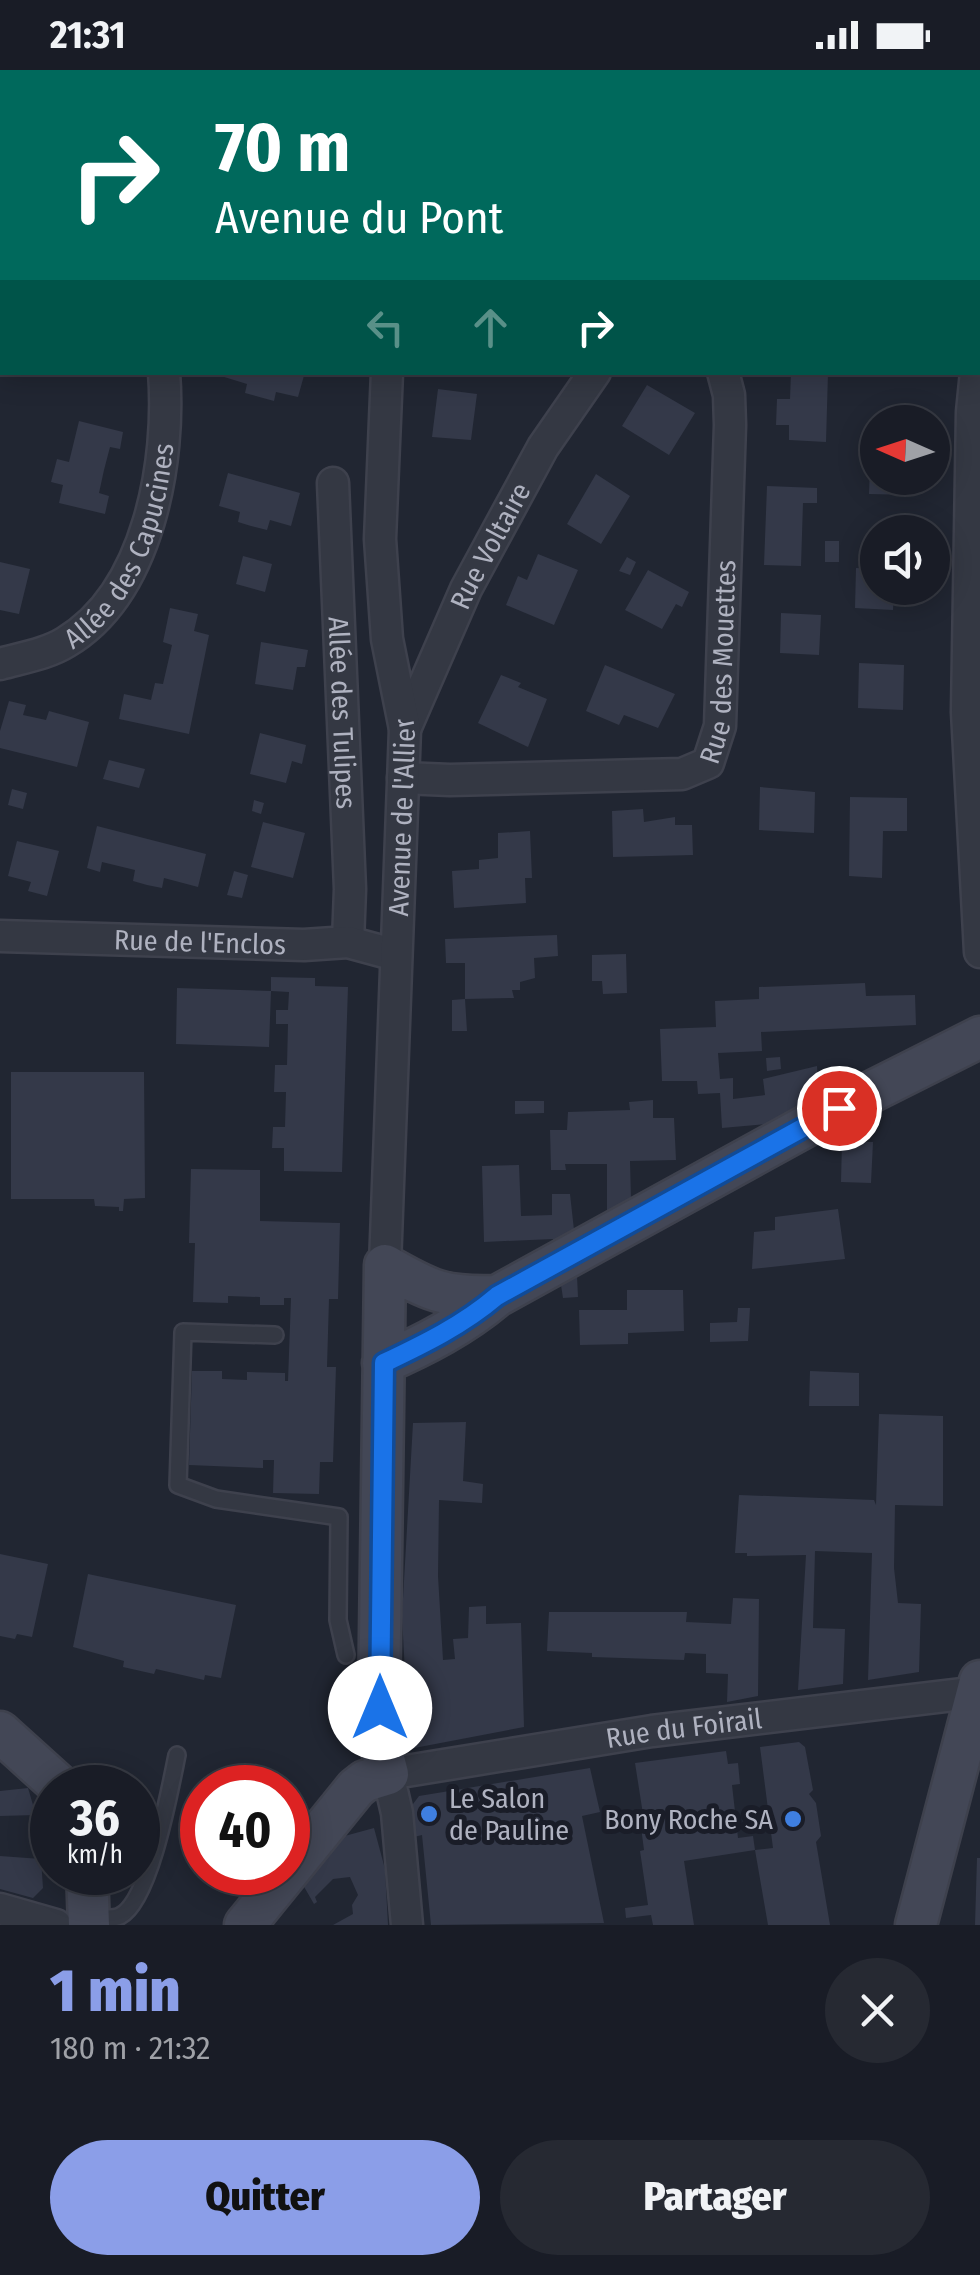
<!DOCTYPE html>
<html lang="fr">
<head>
<meta charset="utf-8">
<style>
  body { margin:0; font-family:"Fira Sans Condensed",sans-serif; background:#262932; color:#f1f3f6; height:100vh; display:flex; flex-direction:column; font-size:38px; white-space:nowrap }
  * { box-sizing:border-box; margin:0 }
  p { font-size:32px; color:#9fa1a7 }
  .icon { flex:none; width:55px; height:55px; fill:none; stroke:currentColor; stroke-width:2; stroke-linecap:round; stroke-linejoin:round }
  .map { position:relative; height:1855px; overflow:hidden }
  .panel { display:flex; flex-direction:column; background:#191c26; flex:1 }
  .panel>* { flex:none }
  .guide { position:absolute; left:0px; top:0px; width:980px; height:305px; box-shadow:0 5px 25px #0003,0 0 0 2px #373a43; background:#00695c; color:#fff; overflow:hidden }
  .needle { width:65px; rotate:273deg }
  .controls { position:absolute; left:860px; top:335px; display:grid; gap:20px }
  .controls a { display:grid; place-items:center; width:90px; height:90px; border-radius:50%; background:#191c26; box-shadow:0 5px 25px #0003,0 0 0 2px #373a43; font-size:50px }
  .speed { position:absolute; left:30px; top:1695px; display:flex; gap:20px; font-size:50px; font-weight:700; text-align:center }
  .speed>* { display:grid; place-content:center; width:130px; height:130px; border-radius:50%; background:#191c26; box-shadow:0 5px 25px #0003,0 0 0 2px #373a43; line-height:1 }
  .speed small { font-size:25px; font-weight:400 }
  .speed .limit { border:15px solid #d22; background:#fff; color:#111 }
  .pin { position:absolute; display:grid; place-items:center; width:85px; height:85px; color:#fff; margin:-42px; border:5px solid #fff; border-radius:50%; box-shadow:0 2px 10px #0007 }
  .me { position:absolute; width:110px; margin:-55px; rotate:0deg; stroke-linejoin:round; filter:drop-shadow(0 0 8px #0008) }
  .turn { display:flex; align-items:center; gap:35px; height:210px; padding:0 50px; font-size:45px }
  .turn .icon { width:130px; height:130px; stroke-width:2.5 }
  .turn b { display:block; font-size:70px; line-height:85px }
  .lanes { display:flex; align-items:center; height:95px; padding:0 50px; background:#0003; justify-content:center; gap:50px; direction:ltr }
  .lanes .off { opacity:.35 }
  .round { display:grid; place-items:center; flex:none; width:105px; height:105px; border-radius:52px; background:#262932 }
  .summary { display:flex; align-items:center; justify-content:space-between; height:170px; padding:0 50px }
  h1 { font-size:60px; font-weight:800; line-height:75px; color:#8b9ee8 }
  .button { display:flex; gap:20px; margin-top:auto; padding:20px 50px }
  .button a { flex:1; height:115px; border-radius:60px; background:#8b9ee8; color:#111; font-size:40px; font-weight:800; line-height:115px; text-align:center }
  .button a+a { background:#262932; color:#f1f3f6 }
  .status { display:flex; justify-content:space-between; align-items:center; height:70px; padding:0 50px; background:#191c26; direction:ltr }
  .status svg { height:28px; fill:currentColor }
  .map>svg:first-child { display:block }
</style>
</head>
<body>
<div class="status"><b>21:31</b><svg viewBox="0 0 49 12"><path d="M0 12V9h3v3zM5 12V6h3v6zM10 12V3h3v9zM15 12V0h3v12zM26 1h20v11H26zM47 4h2v5h-2z"/></svg></div>
<div class="map">
<svg width="980" height="1855" viewBox="0 0 980 1855">
  <rect width="100%" height="100%" fill="#212632"/>
  <path fill="#343949" d="M208 302H305L298 327 276 322 274 331 245 323 247 314Z
    M791 302 828 303 826 372 789 370V355H776L777 329H790Z
    M647 315 695 343 669 385 622 356Z
    M438 319 477 324 471 370 432 367Z
    M79 351 123 362 120 379 110 377 104 400 99 423 109 426 105 444 59 433 63 415 51 412 57 389 69 392Z
    M871 369H878V408H913L912 425 869 424Z
    M228 403 300 423 291 456 270 450 267 460 251 456 238 452 240 442 219 436Z
    M596 404 630 426 601 474 567 454Z
    M767 416 817 418V433H803L801 496 764 495Z
    M825 471H839V492H825Z
    M538 484 578 500 554 555 506 535 518 506 527 510Z
    M243 486 272 494 265 522 236 514Z
    M627 487 636 492 630 505 619 501Z
    M0 492 30 499 19 544 0 540Z
    M856 498 878 499V518H894L893 540 855 538Z
    M648 500 689 522 682 537 676 534 662 559 625 540Z
    M170 538 198 544 194 561 209 565 189 664 119 649 124 624 151 630 155 613 163 614 172 575 163 572Z
    M781 543 821 545 819 585 780 583Z
    M261 572 308 580 305 597H297L293 620 255 614Z
    M859 593 904 595 903 640 858 638Z
    M605 595 675 624 658 658 624 645 619 655 586 641Z
    M501 605 521 613 518 617 547 629 528 677 478 653Z
    M9 631 26 635 23 645 46 650 49 641 89 652 77 697 0 678V661Z
    M260 663 306 675 302 694 292 691 286 713 250 704Z
    M109 690 145 699 139 718 103 709Z
    M760 717 815 722 814 763 759 760Z
    M12 719 27 723 23 739 8 735Z
    M850 727 907 728V761H883L882 808 849 806Z
    M254 730 264 733 261 744 252 741Z
    M643 739 644 752 675 747V755H692L693 785 613 787 612 741Z
    M263 752 305 763 293 808 251 797Z
    M97 756 206 784 198 817 164 808 162 818 147 815 133 811 135 800 102 792 100 802 87 798Z
    M530 761 532 808H525L526 833 454 838 452 801 479 799V790L498 788V763Z
    M17 771 59 781 47 826 28 821 31 812 8 806Z
    M234 801 248 805 242 828 227 825Z
    M557 865 558 886 534 888 535 908 520 912V920H512L514 928 465 929V893H446L445 869Z
    M626 884 627 923 603 924 602 911H592V885Z
    M271 907 315 908V916L348 917 342 1102 284 1101V1078H272L273 1057H285L286 1022H274L275 995H287L288 954H276V940H288L289 922 271 921 269 977 176 974 177 918 271 921Z
    M865 913 866 926 915 925 916 955 761 962 762 981 718 983 720 1009 733 1008V1029L765 1025 763 1009 817 996 819 1026 767 1054 722 1058 720 1023 698 1024 697 1011H662L660 959 716 957 715 931 759 929V917Z
    M465 929 467 961H452V930Z
    M780 987 781 999 767 1001 766 988Z
    M11 1002H144L145 1128 124 1129 123 1141H119V1137L95 1136 94 1129H11Z
    M653 1030V1048H674L676 1090 630 1091 631 1129 607 1142V1094H565L566 1100H551L550 1060H567L568 1042 630 1040 629 1032Z
    M515 1031H544V1043L515 1044Z
    M842 1071 873 1072 871 1113 841 1112Z
    M519 1095 521 1146 552 1145V1124H570L574 1160 553 1172V1169L484 1172 482 1096Z
    M191 1099 260 1100V1151L340 1153 338 1229H329L327 1297H336L333 1392H320L319 1424 273 1423 274 1390H263V1398L189 1395 192 1301H222V1309L247 1310V1302L285 1303V1311H288L291 1228H284V1235H260V1227L228 1226V1233L193 1232 195 1173H189Z
    M838 1139 845 1189 752 1199 754 1162 775 1160V1147Z
    M577 1206 578 1227 563 1228 561 1215Z
    M627 1220H683L684 1261 628 1263V1274L580 1275 579 1240H627Z
    M738 1238H750L748 1271 710 1272V1253L737 1252Z
    M810 1301 859 1303V1336H809Z
    M879 1344 943 1346V1436L895 1435 894 1498 898 1533 921 1534 919 1602 868 1610 872 1483 815 1481 813 1558 845 1559 843 1614 798 1620 806 1485 747 1486V1483H735L739 1425 874 1430 876 1435Z
    M466 1352 463 1411 483 1414 482 1433 439 1430 438 1506 443 1590 455 1589 453 1569 468 1568 469 1537 486 1536V1554L521 1553 524 1657 409 1679 402 1546 413 1353Z
    M0 1484 48 1494 32 1567 17 1564 15 1569 0 1566Z
    M88 1504 236 1535 221 1608 205 1605 204 1610 156 1599 154 1604 123 1597 124 1591 73 1577Z
    M733 1528 759 1529 758 1626 727 1632 728 1604 706 1603V1584L685 1583 684 1590 592 1587V1583L547 1581 549 1542H687L686 1552 731 1554Z
    M799 1672 805 1677 813 1720 809 1724 816 1733 821 1766 816 1772 830 1855H768L755 1780 773 1778 760 1677Z
    M726 1681 728 1694 738 1693 740 1714 732 1715 738 1768 753 1766 755 1780 684 1791 694 1855H653L651 1845 626 1848 625 1838 648 1835 640 1781 644 1780 641 1757H645L635 1693Z
    M590 1698 600 1742 582 1746 604 1853 431 1855 422 1765 414 1767 410 1738 419 1726Z
    M28 1718 36 1745 0 1746V1721Z
    M374 1758 385 1799 388 1855H333L353 1844 352 1835 358 1825 350 1807 333 1809 315 1827 317 1832 314 1834 303 1815 341 1767Z
    M0 1786 41 1789 43 1818 33 1828 0 1819Z
    M977 1788H980V1855H975Z"/>
  <g fill="none" stroke-linecap="round" stroke-linejoin="round">
    <defs>
      <path id="lane" d="M943 0 945 2
        M978 64 980 69
        M275 1265 183 1262 178 1415 216 1429 339 1447 338 1550 346 1585
        M89 1847C99 1847 112 1850 120 1846 150 1831 170 1719 177 1685"/>
      <g id="street">
        <path d="M25 0 27 2"/>
        <path d="M75 2 79 0"/>
        <path d="M354 2 355 0"/>
        <path d="M416 2V0"/>
        <path d="M920 2 923 0"/>
        <path d="M0 243 2 242"/>
        <path d="M976 302 972 342 967 642 980 882"/>
        <path id="s1" d="M333 413 350 819 348 872"/>
        <path id="s2" d="M0 594C21 588 47 584 66 572 149 522 171 391 164 302"/>
        <path id="s3" d="M405 659 466 519 543 377 595 302"/>
        <path id="s4" d="M403 708 450 710 682 704 708 693 720 656 730 355 729 325 723 302"/>
        <path id="s5" d="M0 866 304 875 348 872 396 885"/>
        <path id="s6" d="M385 1195 405 659 387 569 380 469 387 302"/>
        <path d="M0 1839 56 1855"/>
        <path id="s7" d="M407 1855 397 1743 388 1704 652 1661 980 1622"/>
      </g>
      <path id="secondary" d="M383 1293C424 1275 463 1255 497 1226L839 1038 980 967
        M0 1662 62 1718
        M87 1802 89 1855
        M245 1855 356 1718 365 1711 388 1704 381 1677 379 1639 385 1195C430 1221 444 1228 497 1226
        M916 1855 980 1611"/>
    </defs>
    <use href="#lane" stroke="#3e414d" stroke-width="20"/>
    <use href="#street" stroke="#3e414d" stroke-width="35"/>
    <use href="#secondary" stroke="#3e414d" stroke-width="45"/>
    <use href="#lane" stroke="#343843" stroke-width="15"/>
    <use href="#street" stroke="#343843" stroke-width="30"/>
    <use href="#secondary" stroke="#434756" stroke-width="40"/>
  </g>
  <g fill="none" stroke-linecap="round" stroke-linejoin="round">
    <defs>
      <path id="route" d="M380 1638 384 1293C424 1274 463 1255 497 1226L839 1038"/>
    </defs>
    <use href="#route" stroke="#114b97" stroke-width="25"/>
    <use href="#route" stroke="#1a73e8" stroke-width="18"/>
  </g>
  <g fill="#3f7fe0" stroke="#1a1d28" stroke-width="4">
    <circle cx="429" cy="1744" r="10"/>
    <circle cx="793" cy="1749" r="10"/>
  </g>
  <g text-anchor="middle" dominant-baseline="central" stroke-width="10" stroke-linejoin="round" paint-order="stroke">
    <g font-size="28" fill="#afb2c0" stroke="#1a1d28">
      <text stroke="none"><textPath href="#s2" startOffset="185">Allée des Capucines</textPath></text>
      <text stroke="none"><textPath href="#s3" startOffset="202">Rue Voltaire</textPath></text>
      <text stroke="none"><textPath href="#s4" startOffset="410">Rue des Mouettes</textPath></text>
      <text stroke="none"><textPath href="#s1" startOffset="230">Allée des Tulipes</textPath></text>
      <text stroke="none"><textPath href="#s6" startOffset="448">Avenue de l'Allier</textPath></text>
      <text stroke="none"><textPath href="#s5" startOffset="200">Rue de l'Enclos</textPath></text>
      <text stroke="none"><textPath href="#s7" startOffset="452">Rue du Foirail</textPath></text>
    </g>
    <g font-size="28" fill="#afb2c0" stroke="#1a1d28" text-anchor="start">
      <text x="449" y="1728">Le Salon<tspan x="449" dy="32">de Pauline</tspan></text>
      <text x="773" y="1749" text-anchor="end">Bony Roche SA</text>
    </g>
  </g>
</svg>
<div class="controls">
<a><svg class="needle" viewBox="-14 -14 28 28"><path d="M0-13l5 13h-10z" fill="#e53935"/><path d="M0 13l5-13h-10z" fill="#9fa1a7"/></svg></a>
<a><svg class="icon" aria-label="sound" viewBox="0 0 24 24"><path d="M4 9h4l5-4v14l-5-4H4zM17 9q2 3 0 6"/></svg></a>
</div>
<div class="speed"><div>36<small>km/h</small></div><div class="limit">40</div></div>
<div class="pin" style="left:839px;top:1038px;background:#d93025"><svg class="icon" aria-label="arrive" viewBox="0 0 24 24"><path d="M6 21V4h12l-3 4 3 4H6"/></svg></div>
<svg class="me" style="left:380px;top:1638px" viewBox="-20 -20 40 40"><circle r="19" fill="#fff"/><path d="M0-13L10 11 0 6-10 11z" fill="#1a73e8"/></svg>
<div class="guide">
<div class="turn"><svg class="icon" aria-label="right" viewBox="0 0 24 24"><path d="M7 20v-9h11M14 6l5 5-5 5"/></svg><div><b>70 m</b>Avenue du Pont</div></div>
<div class="lanes"><svg class="icon off" aria-label="left" viewBox="0 0 24 24"><path d="M17 20v-9H6M10 6l-5 5 5 5"/></svg><svg class="icon off" aria-label="ahead" viewBox="0 0 24 24"><path d="M12 20V5M6 11l6-6 6 6"/></svg><svg class="icon" aria-label="right" viewBox="0 0 24 24"><path d="M7 20v-9h11M14 6l5 5-5 5"/></svg></div>
</div>
</div>
<section class="panel">
<div class="summary"><div><h1>1 min</h1><p>180 m · 21:32</p></div><a class="round"><svg class="icon" aria-label="close" viewBox="0 0 24 24"><path d="M6 6l12 12M18 6L6 18"/></svg></a></div>
<div class="button"><a>Quitter</a><a>Partager</a></div>
</section>
</body>
</html>
